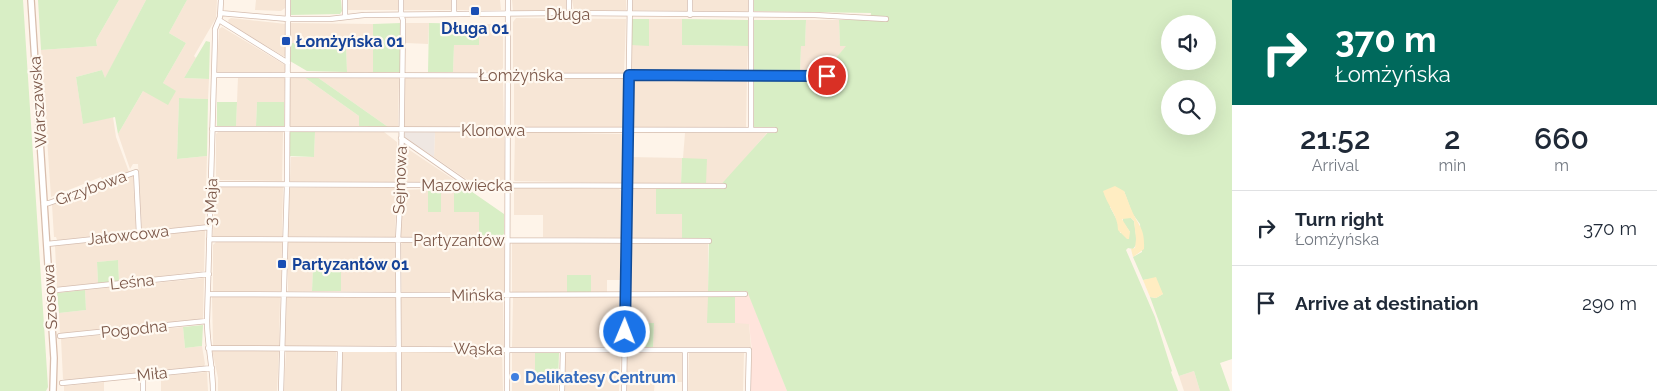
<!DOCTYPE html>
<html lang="en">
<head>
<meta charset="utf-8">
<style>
  body { margin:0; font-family:Raleway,sans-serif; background:#f6f6f7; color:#1f2937; height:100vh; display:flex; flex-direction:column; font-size:19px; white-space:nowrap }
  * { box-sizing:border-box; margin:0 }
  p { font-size:16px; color:#747a83 }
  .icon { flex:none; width:28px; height:28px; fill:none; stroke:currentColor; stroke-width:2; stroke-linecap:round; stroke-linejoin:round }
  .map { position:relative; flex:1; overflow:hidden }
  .details { display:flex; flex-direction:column; background:#fff; width:425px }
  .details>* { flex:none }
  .guide { background:#00695c; color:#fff; overflow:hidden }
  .tools { position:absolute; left:1161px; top:15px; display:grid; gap:10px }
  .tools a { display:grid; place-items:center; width:55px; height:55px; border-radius:50%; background:#fff; box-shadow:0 5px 20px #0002; font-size:25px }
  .pin { position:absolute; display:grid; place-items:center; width:42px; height:42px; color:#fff; margin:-21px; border:2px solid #fff; border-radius:50%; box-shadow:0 1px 5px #0007 }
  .me { position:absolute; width:55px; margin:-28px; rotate:1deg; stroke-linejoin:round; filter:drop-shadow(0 0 4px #0008) }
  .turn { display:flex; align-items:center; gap:18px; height:105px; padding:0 20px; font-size:22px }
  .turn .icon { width:65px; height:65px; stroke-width:2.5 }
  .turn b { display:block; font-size:35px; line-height:42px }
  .eta { display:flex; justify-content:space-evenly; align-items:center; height:85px; text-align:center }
  .eta b { font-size:30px; font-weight:600; line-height:35px }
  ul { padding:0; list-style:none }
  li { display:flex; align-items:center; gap:15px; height:75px; padding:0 20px; border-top:1px solid #e0e1e3 }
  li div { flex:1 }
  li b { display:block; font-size:19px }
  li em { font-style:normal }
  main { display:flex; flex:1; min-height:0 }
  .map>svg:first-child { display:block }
</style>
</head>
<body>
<main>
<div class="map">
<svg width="1232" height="391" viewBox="0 0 1232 391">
  <rect width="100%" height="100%" fill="#fef4e9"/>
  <path fill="#f7e6d6" d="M119 0H146L105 79 102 70 76 77 83 123 113 117 116 137 129 172 103 183 101 177 51 197 41 50 97 46 96 40Z
    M187 0H217L216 18 194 56 196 58 184 78 209 79 208 99 179 98 177 159 207 156 205 225 142 231 138 164H133L130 169 118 134 143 91 176 92 163 83 186 43 169 33Z
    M256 0H285V8L281 11 255 10Z
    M347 0H398V10H347Z
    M404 0H451V10H404Z
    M457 0H500L501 10H457Z
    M512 0H566V10L513 11Z
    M572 0H626V10H574Z
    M632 0H687V11L632 10Z
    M693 0H748V11H693Z
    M231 18 286 24 285 56H283L229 23 228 20Z
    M516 18 626 19 624 73H516L513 69V22Z
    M649 19H682V45L748 46 747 73H631V45H649Z
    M806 20H839L840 45 847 46 822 73H800L801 46 805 45Z
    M291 23 373 24V72H347L346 44 291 43Z
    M406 23H429L428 44 406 43Z
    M479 24H503V68L499 72H453L454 45H479Z
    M222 27 285 65V72H217L219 29Z
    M238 77H285L284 102H257L256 126H236Z
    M290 77H304L359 116V126H290Z
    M317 77 399 78 398 127H388Z
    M405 78 500 79 503 82 504 126 404 127Z
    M514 78H625L624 126 622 127H515L514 126Z
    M630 78H747L746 128 630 127Z
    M218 132H283L282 181 216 180V134Z
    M315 132H384L397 142V182L290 181 291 157H314Z
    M435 132H502L504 133 505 182 469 181 434 157Z
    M516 132 624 134 623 183 515 181 514 180 515 134Z
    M685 133H767L723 184H706L683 158Z
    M405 147 453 179V182H405Z
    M629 157 682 158 681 184 629 183Z
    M133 175 136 232 57 240 56 237H54L52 205Z
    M217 186 283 187 282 236H213L215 188Z
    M397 187 395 237 287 236 288 189 290 188Z
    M441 187H454V212H480L479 237H401L402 190 428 189V212H441Z
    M514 187 619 189 623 192 622 238 543 237V215H514Z
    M633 188 656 189V214H682V238H628L629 192Z
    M204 230 205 231 204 271 119 281 118 260 97 262 98 283 57 287 55 246Z
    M216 242H282L281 291H213V245Z
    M288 242H396L395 292 341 291 340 267H313L312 291H288Z
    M403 242H504V292H402L401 244Z
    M512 243 622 244V280H607V292H591L590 275H567V292H512Z
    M628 243 708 244V292L628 291Z
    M204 278 203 319 60 334 59 313 86 310 85 290Z
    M212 297H280L279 346H213Z
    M287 297H396L395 345 394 347 285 346Z
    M401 297H503L504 346 502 347 402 346Z
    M513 297H622L621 347H512Z
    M629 297H708V323H749L751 347H653L654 323H627V298Z
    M183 327 185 348 202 346 205 364 204 366 65 380 63 379 61 339Z
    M215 349 279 350 277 391H218V378L212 350Z
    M286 350H334L336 352V391H284Z
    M342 350 394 351 396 353V391H341Z
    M402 351H502L503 391H401Z
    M514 352H535V382H558V391H512V353Z
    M565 353H621L619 391H564Z
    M627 353H682V382H655L654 391H626Z
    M689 353H744L743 391H688Z
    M1194 371 1200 391H1184L1179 376Z
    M207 372 208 391H161V376Z
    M104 382V391H64V386Z"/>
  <path fill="#ffe4dc" d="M747 290 781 375 787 391H750L752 351 749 324 735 323V297H747Z"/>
  <path fill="#efe7e2" d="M403 132H435L434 157 403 137Z"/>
  <path fill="#d8eec5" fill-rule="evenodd" d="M0 0H23L48 387 46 391H0Z
    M38 0H119L96 40 97 46 41 50Z
    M146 0H187L169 33 186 43 163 83 176 91 168 105 143 91 118 134 115 117 83 124 76 77 102 70 105 78Z
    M290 0H341L342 11 340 14 290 15Z
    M754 0H1232V359L1220 363 1230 391H1200L1194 371 1179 376 1150 297 1156 298 1163 294 1151 279 1143 280 1133 257 1142 252 1140 224 1132 213 1124 191 1110 207 1118 222 1120 233 1130 232 1123 222V218H1131L1134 221 1136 235V245L1133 249 1128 248 1126 250 1155 317 1172 371 1171 372 1178 391H787L747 291 708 292 709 238H682V214H656V189H717L772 128 753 127 754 78H819L846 46H840L839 20H870L871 13 754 11ZM1170 24H1208V61H1170ZM1170 89H1208V126H1170Z
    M632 19H649V46L631 45Z
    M682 19 748 20V46L682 45Z
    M754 20H806L805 46H801L800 73H753Z
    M401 23 400 72H373V24Z
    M429 23 479 24V45H454L453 72H428Z
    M206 41 210 42 209 79 184 78Z
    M291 43 346 44 347 72 307 71 290 61Z
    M304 77H317L388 127 359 126V116Z
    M179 98 208 99 207 156 177 159Z
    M217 102H237L236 126H217Z
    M257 102H284V126H256Z
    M290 132H315L314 157 289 156Z
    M682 158 707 159 706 184H681Z
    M428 187H441V212H428Z
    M454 187H465L504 214V234L501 237H479V212H454Z
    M118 260 119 281 98 283 97 262Z
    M313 267H341V291H312Z
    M567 275H591V292H567Z
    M85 290 86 310 59 313 57 293Z
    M708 297H735V323H707Z
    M627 323H654L653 347H626Z
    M203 325 202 346 185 348 183 327Z
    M535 352 559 353 558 382H535Z"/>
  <path fill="#ffedc2" d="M1115 186 1124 191C1127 198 1129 204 1132 211 1139 227 1145 228 1144 249L1133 257 1131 249 1135 248 1136 239 1134 221 1131 218 1122 219 1130 232 1129 239H1127L1118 230C1118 215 1107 205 1103 191Z
    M1156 277 1163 294 1156 298 1150 297 1143 280Z"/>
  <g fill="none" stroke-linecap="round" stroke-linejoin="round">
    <defs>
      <path id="street" d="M345 0V17
        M454 0V14
        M569 0V13
        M690 0V15
        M751 0V130
        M220 13 288 19H330L364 15 569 13 815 15 886 19
        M219 20 288 63
        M214 75 827 76
        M212 129 775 130
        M401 138 467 184
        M211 184 724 186
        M44 204 49 203 136 172 139 234
        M209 239 709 241
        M47 244 210 227
        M56 290 209 274
        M208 294 399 295 745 294
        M60 336 207 321
        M208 348 563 350H749L748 391
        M62 383 212 368
        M143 391V375
        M213 391C213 367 207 345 207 321L215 39V29L220 17 221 0
        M281 391 287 184 288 0
        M339 391 340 349
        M399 391 398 240 401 185 403 20 401 15V0
        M507 391 508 0
        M562 391 563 350
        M624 391 630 0
        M685 391V350"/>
      <path id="secondary" d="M31 0 54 358 53 391"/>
    </defs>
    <use href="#street" stroke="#d5bdaf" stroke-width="6"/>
    <use href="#secondary" stroke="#d8bdac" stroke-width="8"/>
    <use href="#street" stroke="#fff" stroke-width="4.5"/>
    <use href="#secondary" stroke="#fff" stroke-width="5.5"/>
  </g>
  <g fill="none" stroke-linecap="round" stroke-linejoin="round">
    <defs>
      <path id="route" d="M625 332 629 75 827 76"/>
    </defs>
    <use href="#route" stroke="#114b97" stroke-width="12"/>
    <use href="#route" stroke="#1a73e8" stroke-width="9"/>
  </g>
  <g fill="#1a4fb4" stroke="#fff9f1" stroke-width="2">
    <rect x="470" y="6" width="10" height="10" rx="2.5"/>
    <rect x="281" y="36" width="10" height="10" rx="2.5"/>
    <rect x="277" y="259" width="10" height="10" rx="2.5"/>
  </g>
  <circle fill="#3f7fe0" stroke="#fff9f1" stroke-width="2" cx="515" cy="377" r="5"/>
  <g text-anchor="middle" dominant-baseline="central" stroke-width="4.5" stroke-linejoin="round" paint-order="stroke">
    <g font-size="16" fill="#7c5849" stroke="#fff9f1">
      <text x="568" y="14">Długa</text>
      <text x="521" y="75">Łomżyńska</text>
      <text transform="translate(38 102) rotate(-94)">Warszawska</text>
      <text x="493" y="130">Klonowa</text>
      <text transform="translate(400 180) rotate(-88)">Sejmowa</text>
      <text x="467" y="185">Mazowiecka</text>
      <text transform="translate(91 188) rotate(-20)">Grzybowa</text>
      <text transform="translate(211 202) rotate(-88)">3 Maja</text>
      <text transform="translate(128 235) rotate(-6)">Jałowcowa</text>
      <text x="459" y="240">Partyzantów</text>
      <text transform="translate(132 282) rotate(-6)">Leśna</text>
      <text transform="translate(477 295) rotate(-1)">Mińska</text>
      <text transform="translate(50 297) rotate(-93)">Szosowa</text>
      <text transform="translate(134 329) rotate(-6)">Pogodna</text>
      <text transform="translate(478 349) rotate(1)">Wąska</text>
      <text transform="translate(152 374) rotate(-6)">Miła</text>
    </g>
    <g font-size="16" font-weight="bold" fill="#164399" stroke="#fff9f1" text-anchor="start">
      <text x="475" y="28" text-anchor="middle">Długa 01</text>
      <text x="296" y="41">Łomżyńska 01</text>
      <text x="292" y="264">Partyzantów 01</text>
    </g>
    <g font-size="16" font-weight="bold" fill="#366cbe" stroke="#fff9f1" text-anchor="start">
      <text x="525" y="377">Delikatesy Centrum</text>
    </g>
  </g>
</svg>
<div class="tools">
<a><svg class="icon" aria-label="sound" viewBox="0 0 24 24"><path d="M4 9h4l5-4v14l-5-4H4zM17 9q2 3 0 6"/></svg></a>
<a><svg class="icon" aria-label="search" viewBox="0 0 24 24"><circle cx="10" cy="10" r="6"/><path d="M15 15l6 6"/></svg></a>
</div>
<div class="pin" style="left:827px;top:76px;background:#d93025"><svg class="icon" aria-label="arrive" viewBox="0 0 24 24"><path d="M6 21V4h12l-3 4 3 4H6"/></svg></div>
<svg class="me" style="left:625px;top:332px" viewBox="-20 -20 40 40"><circle r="17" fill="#1a73e8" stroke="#fff" stroke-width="3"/><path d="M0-11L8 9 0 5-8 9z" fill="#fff"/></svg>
</div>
<section class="details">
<div class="guide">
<div class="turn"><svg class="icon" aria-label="right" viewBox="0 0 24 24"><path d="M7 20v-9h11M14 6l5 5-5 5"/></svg><div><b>370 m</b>Łomżyńska</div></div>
</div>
<div class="eta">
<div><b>21:52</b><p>Arrival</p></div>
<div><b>2</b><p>min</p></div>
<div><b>660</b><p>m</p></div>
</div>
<ul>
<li><svg class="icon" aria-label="right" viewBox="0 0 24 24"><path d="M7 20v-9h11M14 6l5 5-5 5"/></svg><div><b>Turn right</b><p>Łomżyńska</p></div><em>370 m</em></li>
<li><svg class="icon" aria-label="arrive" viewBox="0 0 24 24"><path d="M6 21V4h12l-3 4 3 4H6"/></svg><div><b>Arrive at destination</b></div><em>290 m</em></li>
</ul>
</section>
</main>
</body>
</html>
